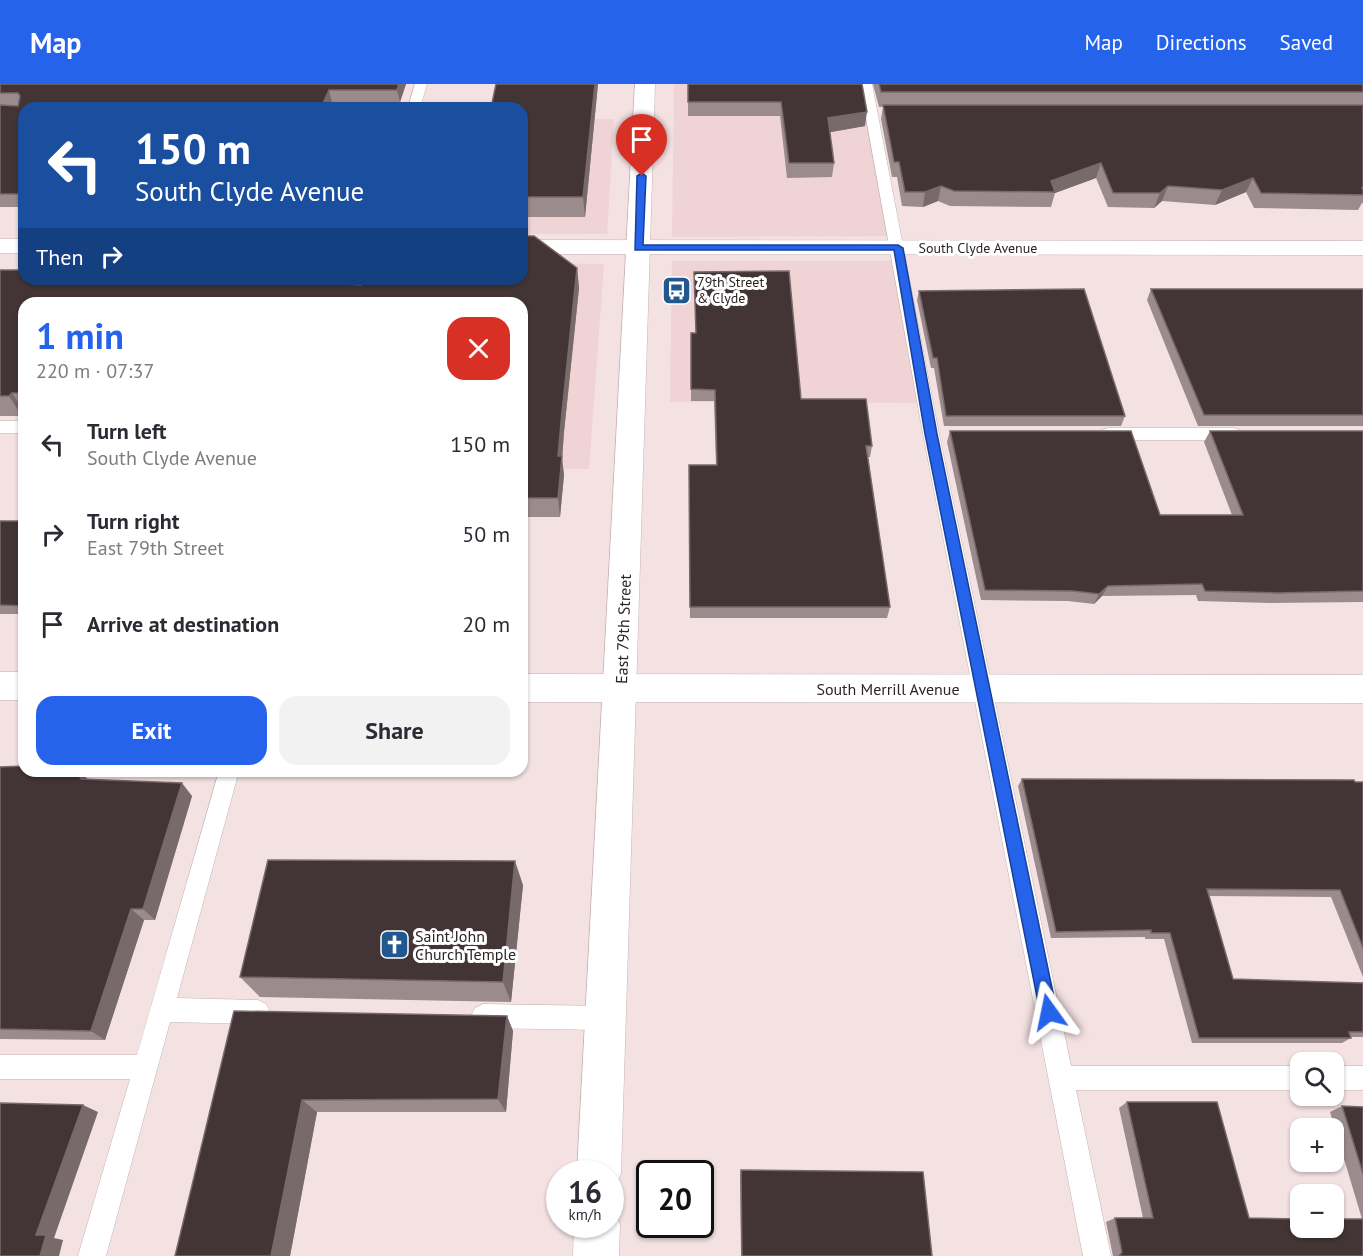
<!DOCTYPE html>
<html lang="en">
<head>
<meta charset="utf-8">
<style>
  body { margin:0; font-family:"PT Sans",sans-serif; background:#f2f2f3; color:#2b2b33; height:100vh; display:flex; flex-direction:column; font-size:22px; white-space:nowrap }
  * { box-sizing:border-box; margin:0 }
  p { font-size:20px; color:#7c7c81 }
  .icon { flex:none; width:33px; height:33px; fill:none; stroke:currentColor; stroke-width:2; stroke-linecap:round; stroke-linejoin:round }
  .map { position:relative; flex:1; overflow:hidden }
  .details { position:absolute; left:18px; top:213px; width:510px; height:480px; display:flex; flex-direction:column; background:#fff; border-radius:18px; box-shadow:0 2px 4px #0004 }
  .details>* { flex:none }
  .hud { position:absolute; left:18px; top:18px; width:510px; height:183px; border-radius:18px; box-shadow:0 2px 4px #0004; background:#1a4fa0; color:#fff; overflow:hidden }
  .tools { position:absolute; left:1290px; top:968px; display:grid; gap:12px }
  .tools a { display:grid; place-items:center; width:54px; height:54px; border-radius:12px; background:#fff; box-shadow:0 2px 4px #0004; font-size:30px }
  .speed { position:absolute; left:546px; top:1076px; display:flex; gap:12px; font-size:30px; font-weight:700; text-align:center }
  .speed>* { display:grid; place-content:center; width:78px; height:78px; border-radius:50%; background:#fff; box-shadow:0 2px 4px #0004; line-height:1 }
  .speed small { font-size:15px; font-weight:400 }
  .speed .limit { border:3px solid #111; border-radius:9px; background:#fff; color:#111 }
  .pin { position:absolute; display:grid; place-items:center; width:51px; height:51px; color:#fff; margin:-62px -26px; border-radius:50% 50% 50% 0; rotate:-45deg; box-shadow:0 0 6px #0007 }
  .pin .icon { rotate:45deg }
  .me { position:absolute; width:66px; margin:-33px; rotate:348deg; stroke-linejoin:round; filter:drop-shadow(0 0 4px #0008) }
  .turn { display:flex; align-items:center; gap:21px; height:126px; padding:0 18px; font-size:27px }
  .turn .icon { width:78px; height:78px; stroke-width:2.5 }
  .turn b { display:block; font-size:42px; line-height:51px }
  .then { display:flex; align-items:center; height:57px; padding:0 18px; background:#0003; gap:12px; font-size:22px }
  .round { display:grid; place-items:center; flex:none; width:63px; height:63px; border-radius:18px; background:#f2f2f3 }
  .headline { display:flex; align-items:center; justify-content:space-between; height:102px; padding:0 18px }
  h1 { font-size:36px; font-weight:700; line-height:45px; color:#2563eb }
  .primary-button { display:flex; gap:12px; margin-top:auto; padding:12px 18px }
  .primary-button a { flex:1; height:69px; border-radius:18px; background:#2563eb; color:#fff; font-size:24px; font-weight:700; line-height:69px; text-align:center }
  .primary-button a+a { background:#f2f2f3; color:#2b2b33 }
  ul { padding:0; list-style:none }
  li { display:flex; align-items:center; gap:18px; height:90px; padding:0 18px }
  li div { flex:1 }
  li b { display:block; font-size:22px }
  li em { font-style:normal }
  header { display:flex; align-items:center; gap:36px; box-sizing:border-box; height:84px; padding:0 30px; background:#2563eb; color:#fff }
  header strong { font-size:28px }
  nav { display:flex; gap:33px; margin-inline-start:auto; font-size:21px }
  .map>svg:first-child { display:block }
</style>
</head>
<body>
<header>
<strong>Map</strong>
<nav><a>Map</a><a>Directions</a><a>Saved</a></nav>
</header>
<div class="map">
<svg width="1363" height="1172" viewBox="0 0 1363 1172">
  <rect width="100%" height="100%" fill="#f4e1e2"/>
  <path fill="#efd3d5" d="M674 0H866L896 152 672 153Z
    M522 35H614L607 150H522Z
    M672 177H900L926 319 670 318Z
    M522 179 604 180 589 385 522 384V219H360L522 195Z"/>
  <g fill="none" stroke-linecap="round" stroke-linejoin="round">
    <defs>
      <path id="service" d="M415 0H427L420 24H408Z
        M860 0H872L939 350 1071 982H1300V1006H1076L1111 1172H1083L923 350Z
        M0 337H24V349H0Z
        M1108 344H1234L1240 346 1242 350 1240 354 1234 356H1108L1102 354 1100 350 1102 346Z
        M219 687H239L177 914 258 916 266 920 270 928 266 936 258 940 170 938 106 1172H78L130 995H0V971H137Z
        M483 920 606 922 614 926 618 934 614 942 606 946 483 944 475 940 471 932 475 924Z
        M1334 982H1363V1006H1334Z"/>
      <path id="minor" d="M0 155H24V169H0Z
        M522 156 1363 157V171L522 170Z
        M0 588H24V616H0Z
        M522 590 1363 591V619L522 618Z"/>
      <path id="secondary" d="M635 0H655L621 1089 615 1105 610 1106V1089H577Z
        M610 1123 620 1140 619 1172H573L574 1140H610Z"/>
    </defs>
    <use href="#service" stroke="#c5b3b4" stroke-width="1"/>
    <use href="#minor" stroke="#c5b3b4" stroke-width="1"/>
    <use href="#secondary" stroke="#c5b3b4" stroke-width="1"/>
    <use href="#service" fill="#fff" fill-rule="evenodd"/>
    <use href="#minor" fill="#fff" fill-rule="evenodd"/>
    <use href="#secondary" fill="#fff" fill-rule="evenodd"/>
  </g>
  <path fill="#9c8b8c" d="M0 0H406L400 18 332 19 24 24V123H0Z
    M496 0H598L585 133H522V24Z
    M688 0H862L865 42 830 48 834 79 832 93 787 94 780 32H688Z
    M873 0H1363V119H1362L1358 126 1254 124 1246 108 1215 121 1162 117 1154 124 1108 123 1096 94 1055 109 1051 123 950 122 938 117 923 123 902 122 897 93H892L881 35 883 23H879Z
    M577 184 579 204 564 348 562 375 564 391 560 433H522V219H24V330L22 332H0V186L351 195 352 201H361Z
    M1151 205H1363V342H1198L1147 216Z
    M919 207 1125 332 1121 342H944L934 284H931L917 216Z
    M691 249 801 315 872 362 870 373H868L890 523 887 534H690L689 381H716L714 317H691Z
    M950 347 1160 431H1232L1204 358 1210 347H1363V518L1270 519 1198 517 1196 511 1102 512 1094 520 1068 517 981 516 947 358Z
    M0 437H24V530H0Z
    M0 683 24 687H81L87 695 192 712 155 836H144L105 956 0 955Z
    M1022 695 1363 698V893L1331 813 1209 812 1233 895 1363 899V953H1351V954L1342 959H1192L1164 855H1145V853L1051 854 1018 702Z
    M523 801 511 918 260 913 240 893Z
    M234 927 507 932 513 947 506 1028H317L290 1172Z
    M1127 1018 1249 1134 1362 1135 1330 1028 1342 1022 1363 1023V1172H1113L1106 1138 1115 1134H1143L1119 1024Z
    M741 1086 932 1172H741L740 1091Z"/>
  <path fill="#78696a" d="M399 0H406L400 18 397 6Z
    M595 0H598L585 133 583 113Z
    M329 6 332 19 330 24H321Z
    M867 28 865 42 826 49 828 34Z
    M1101 79 1096 94 1055 109 1051 97Z
    M1253 94 1246 108 1215 121 1222 106Z
    M941 102 938 117 923 123 925 108Z
    M1168 102 1162 117 1154 124 1160 109Z
    M577 184 579 204 564 348 562 375 564 391 560 433 558 414V372L562 328Z
    M346 195H351L354 207 345 200Z
    M12 309 24 327V330L22 332 9 312Z
    M1108 502 1102 512 1094 520 1099 510Z
    M77 687H81L86 693 94 708 81 695Z
    M182 699 192 712 155 836 143 825Z
    M515 777 523 801 511 918 503 898Z
    M131 825 144 836 105 956 91 947Z
    M507 932 513 947 506 1028 498 1015Z
    M302 1016 317 1028 290 1172H271Z
    M83 1021 98 1028 54 1154 63 1156 59 1172H40L36 1151Z"/>
  <path fill="#433536" stroke="#78696a" stroke-width="1.5" d="M0 0H399L397 6H329L321 24H24V110H0V21L18 22 20 12 18 9H0Z
    M496 0H595L583 113H522V24H491Z
    M688 0H862L867 28 828 34 834 79H789L781 18H688Z
    M879 0H1363V8H881Z
    M883 21H1363V104H1362L1363 106V111L1261 109 1253 94 1222 106 1168 102 1160 109H1113L1101 79 1051 97 1055 108 954 107 941 102 925 108H905L899 78H894Z
    M522 152H534L577 184 562 328 558 372H562L558 414H522V219H24V309H12L9 312H0V186H24V195H346L345 200 361 201 364 195H522Z
    M789 187 801 315H866L872 362H866L890 523H690L689 381H717L715 306 691 305V249H696L694 188Z
    M1084 205 1125 332H946L937 274H933L919 207Z
    M1151 205H1363V331H1204Z
    M950 347H1131L1160 431H1243L1210 347H1363V507L1277 509 1205 507 1202 500 1108 502 1099 510 1073 507 985 506Z
    M0 437H24V522L0 521Z
    M24 682V687H77L81 695 182 699 143 825H131L91 947 0 945V683Z
    M1022 695 1354 696 1355 698H1363V864L1340 806 1207 805 1233 895 1363 899V948H1349L1351 954H1199L1170 849H1151V846L1056 848Z
    M268 776 515 777 503 898 240 893Z
    M234 927 507 932 498 1015 302 1016 271 1172H175Z
    M1127 1018H1217L1249 1134 1300 1135V1143H1334V1135H1363V1172H1119L1122 1168 1115 1134H1153Z
    M0 1019 83 1021 36 1151H46L40 1172H0Z
    M1342 1022 1363 1023V1090Z
    M741 1086 923 1088 932 1172H742Z"/>
  <path fill="#2563eb" stroke="#184099" stroke-width="1.5" d="M642 89 646 92 643 161H898L903 164 937 350 1057 928 1055 934 1049 936 1043 934 1040 928 925 350 894 166H635L637 92Z"/>
  <defs>
    <symbol id="bus-square" viewBox="-11 -11 22 22"><rect x="-9" y="-9" width="18" height="18" rx="4" fill="#20588f" stroke="#fff"/><path d="M-5-6H5V4H4V6H2V4H-2V6H-4V4H-5ZM-3.5-4V0h7V-4ZM-3.5 1.2v1.5H-2V1.2ZM2 1.2v1.5H3.5V1.2Z" fill="#fff"/></symbol>
    <symbol id="church-square" viewBox="-11 -11 22 22"><rect x="-9" y="-9" width="18" height="18" rx="4" fill="#20588f" stroke="#fff"/><path d="M-1.2-6h2.4v3.5h3.3v2.4h-3.3V6h-2.4V-.1h-3.3v-2.4h3.3Z" fill="#fff"/></symbol>
  </defs>
  <g fill-rule="evenodd">
    <use href="#bus-square" x="660" y="190" width="33" height="33"/>
    <use href="#church-square" x="378" y="844" width="33" height="33"/>
  </g>
  <g text-anchor="middle" dominant-baseline="central" stroke-width="6" stroke-linejoin="round" paint-order="stroke">
    <g font-size="14" fill="#2b2525" stroke="#fff">
      <text x="978" y="164">South Clyde Avenue</text>
    </g>
    <g font-size="14" fill="#2b2525" stroke="#fff" text-anchor="start">
      <text x="697" y="198">79th Street<tspan x="697" dy="16">&amp; Clyde</tspan></text>
    </g>
    <g font-size="16" fill="#2b2525" stroke="#fff">
      <text transform="translate(623 545) rotate(-88)">East 79th Street</text>
      <text x="888" y="605">South Merrill Avenue</text>
    </g>
    <g font-size="16" fill="#2b2525" stroke="#fff" text-anchor="start">
      <text x="415" y="852">Saint John<tspan x="415" dy="18">Church Temple</tspan></text>
    </g>
  </g>
</svg>
<div class="tools">
<a><svg class="icon" aria-label="search" viewBox="0 0 24 24"><circle cx="10" cy="10" r="6"/><path d="M15 15l6 6"/></svg></a>
<a>+</a>
<a>−</a>
</div>
<div class="speed"><div>16<small>km/h</small></div><div class="limit">20</div></div>
<div class="pin" style="left:642px;top:92px;background:#d93025"><svg class="icon" aria-label="arrive" viewBox="0 0 24 24"><path d="M6 21V4h12l-3 4 3 4H6"/></svg></div>
<svg class="me" style="left:1049px;top:928px" viewBox="-20 -20 40 40"><path d="M0-17L14 15 0 8-14 15z" fill="#2563eb" stroke="#fff" stroke-width="4"/></svg>
<div class="hud">
<div class="turn"><svg class="icon" aria-label="left" viewBox="0 0 24 24"><path d="M17 20v-9H6M10 6l-5 5 5 5"/></svg><div><b>150 m</b>South Clyde Avenue</div></div>
<div class="then">Then<svg class="icon" aria-label="right" viewBox="0 0 24 24"><path d="M7 20v-9h11M14 6l5 5-5 5"/></svg></div>
</div>
<section class="details">
<div class="headline"><div><h1>1 min</h1><p>220 m · 07:37</p></div><a class="round" style="background:#d93025;color:#fff"><svg class="icon" aria-label="close" viewBox="0 0 24 24"><path d="M6 6l12 12M18 6L6 18"/></svg></a></div>
<ul>
<li><svg class="icon" aria-label="left" viewBox="0 0 24 24"><path d="M17 20v-9H6M10 6l-5 5 5 5"/></svg><div><b>Turn left</b><p>South Clyde Avenue</p></div><em>150 m</em></li>
<li><svg class="icon" aria-label="right" viewBox="0 0 24 24"><path d="M7 20v-9h11M14 6l5 5-5 5"/></svg><div><b>Turn right</b><p>East 79th Street</p></div><em>50 m</em></li>
<li><svg class="icon" aria-label="arrive" viewBox="0 0 24 24"><path d="M6 21V4h12l-3 4 3 4H6"/></svg><div><b>Arrive at destination</b></div><em>20 m</em></li>
</ul>
<div class="primary-button"><a>Exit</a><a>Share</a></div>
</section>
</div>
</body>
</html>
